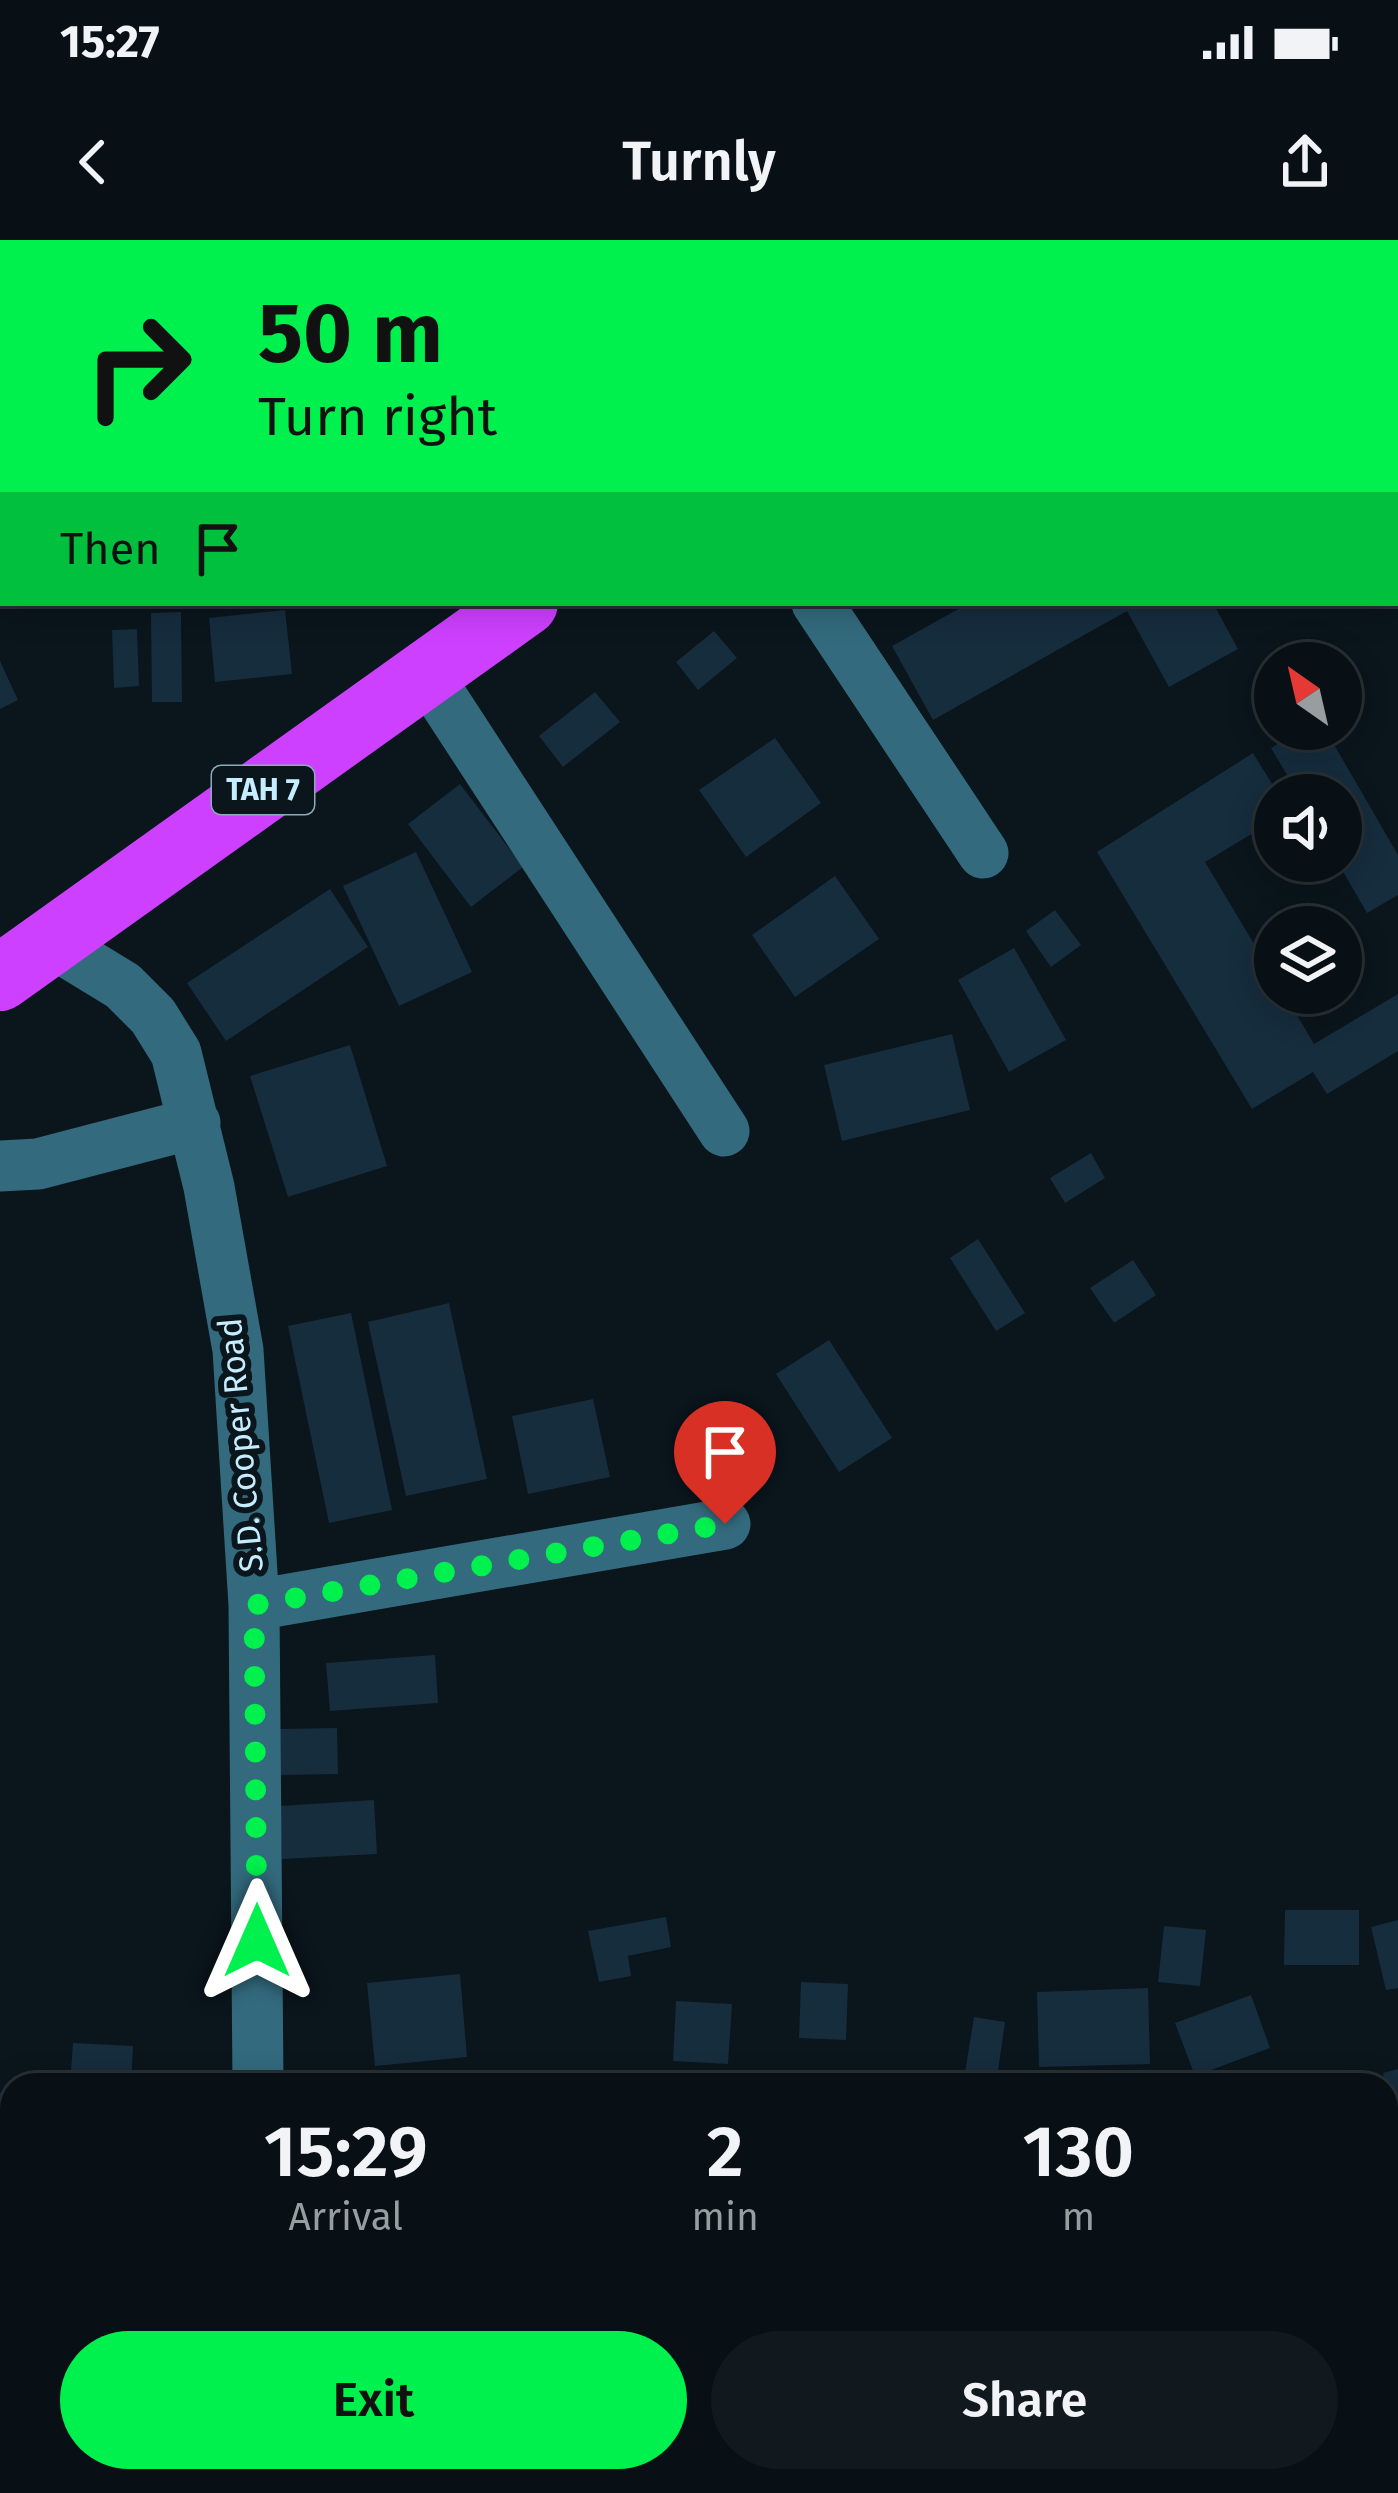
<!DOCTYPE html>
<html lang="en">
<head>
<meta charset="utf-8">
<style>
  body { margin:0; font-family:"Fira Sans",sans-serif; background:#11191e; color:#f1f3f6; height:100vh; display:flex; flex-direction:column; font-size:45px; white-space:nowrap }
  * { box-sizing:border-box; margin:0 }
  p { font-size:39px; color:#989da0 }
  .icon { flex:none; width:66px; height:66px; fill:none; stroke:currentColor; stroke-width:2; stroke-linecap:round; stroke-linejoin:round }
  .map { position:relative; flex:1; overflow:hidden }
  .sheet { position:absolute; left:0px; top:1833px; width:1398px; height:420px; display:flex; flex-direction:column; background:#081015; border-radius:36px 36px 0 0; box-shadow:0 6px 30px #0003,0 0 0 3px #293034 }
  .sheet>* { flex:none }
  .top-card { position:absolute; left:0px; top:0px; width:1398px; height:366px; box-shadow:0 6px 30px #0003,0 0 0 3px #293034; background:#00f04d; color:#111; overflow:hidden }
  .needle { width:78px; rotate:326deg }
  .tools { position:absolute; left:1254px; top:402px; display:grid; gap:24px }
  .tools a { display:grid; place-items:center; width:108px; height:108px; border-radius:50%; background:#081015; box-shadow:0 6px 30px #0003,0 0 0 3px #293034; font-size:60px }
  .pin { position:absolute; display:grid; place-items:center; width:102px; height:102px; color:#fff; margin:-123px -51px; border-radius:50% 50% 50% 0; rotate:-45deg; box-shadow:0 0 12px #0007 }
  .pin .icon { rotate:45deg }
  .me { position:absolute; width:132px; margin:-66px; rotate:0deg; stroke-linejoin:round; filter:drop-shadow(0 0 9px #0008) }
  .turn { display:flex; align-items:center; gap:42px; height:252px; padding:0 60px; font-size:54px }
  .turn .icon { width:156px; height:156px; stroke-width:2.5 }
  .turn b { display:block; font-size:84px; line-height:102px }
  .then { display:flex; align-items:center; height:114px; padding:0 60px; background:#0003; gap:24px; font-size:45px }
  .eta { display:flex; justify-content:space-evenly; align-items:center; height:204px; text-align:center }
  .eta b { font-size:72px; font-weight:600; line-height:84px }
  .action { display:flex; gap:24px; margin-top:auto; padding:24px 60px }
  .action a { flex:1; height:138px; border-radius:72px; background:#00f04d; color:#111; font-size:48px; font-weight:600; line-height:138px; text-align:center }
  .action a+a { background:#11191e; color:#f1f3f6 }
  .status { display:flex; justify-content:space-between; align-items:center; height:84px; padding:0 60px; background:#081015; direction:ltr }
  .status svg { height:33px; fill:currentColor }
  header { display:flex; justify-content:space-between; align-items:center; height:156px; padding:0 60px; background:#081015; font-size:54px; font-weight:600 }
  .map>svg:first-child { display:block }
</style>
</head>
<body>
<div class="status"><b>15:27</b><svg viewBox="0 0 49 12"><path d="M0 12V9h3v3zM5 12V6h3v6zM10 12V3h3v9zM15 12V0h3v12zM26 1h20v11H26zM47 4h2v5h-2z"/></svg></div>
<header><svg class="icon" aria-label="back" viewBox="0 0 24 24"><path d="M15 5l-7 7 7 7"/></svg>Turnly<svg class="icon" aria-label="share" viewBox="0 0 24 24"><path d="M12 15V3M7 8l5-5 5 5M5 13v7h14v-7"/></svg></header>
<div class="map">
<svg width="1398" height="2253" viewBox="0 0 1398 2253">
  <rect width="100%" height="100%" fill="#0a151c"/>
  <path fill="#162d3e" d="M969 363H1213L1238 409 1169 447 1127 371 933 480 892 406Z
    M285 370 292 434 215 442 209 378Z
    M181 372 182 462H152L151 373Z
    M137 389 139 446 114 448 112 390Z
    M714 391 737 418 698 450 676 422Z
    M0 421 18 460 0 469Z
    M595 452 620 482 563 527 539 496Z
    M1303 489H1325L1398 615V655L1367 673 1337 621H1341V555H1299L1271 508Z
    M775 498 821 563 746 617 699 550Z
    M1253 513 1279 555H1275V580L1205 622 1275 739V753H1284L1314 804 1398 754V811L1327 854 1313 832 1252 869 1097 612Z
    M460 544 523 627 471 667 408 584Z
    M416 612 472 732 399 766 343 646Z
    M835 636 879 699 795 757 752 695Z
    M330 649 368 707 226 801 187 743Z
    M1055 670 1081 705 1051 727 1026 691Z
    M1014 708 1066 800 1009 832 958 740Z
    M952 794 970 870 842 901 824 825Z
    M350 805 387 926 288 957 250 836Z
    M1091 913 1105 938 1065 963 1050 938Z
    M978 999 1025 1073 996 1091 950 1018Z
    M1133 1020 1156 1055 1114 1083 1090 1048Z
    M449 1063 487 1239 406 1256 368 1082Z
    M351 1073 392 1270 329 1283 288 1086Z
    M829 1100 892 1198 839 1232 776 1134Z
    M593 1159 610 1237 528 1254 512 1176Z
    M435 1415 438 1463 330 1471 326 1423Z
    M337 1488 338 1534 280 1535 279 1489Z
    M374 1560 377 1614 282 1619 280 1566Z
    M1285 1670H1359V1725H1284Z
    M666 1677 671 1707 628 1716 631 1736 599 1742 588 1691Z
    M1398 1680V1748L1386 1750 1371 1687Z
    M1164 1686 1206 1690 1200 1746 1158 1742Z
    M460 1734 467 1817 375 1826 367 1743Z
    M801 1742 848 1744 846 1800 799 1798Z
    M1148 1748 1150 1824 1039 1827 1037 1752Z
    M1251 1755 1270 1808 1195 1836 1175 1783Z
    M676 1761 732 1764 728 1824 673 1821Z
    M974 1777 1005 1782 996 1845H963Z
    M73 1803 133 1806 131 1845H70Z
    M1398 1829V1893H1396L1383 1833Z
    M1300 1835 1368 1838V1845H1300Z
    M1280 1836V1845H1206L1205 1841Z
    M1398 1934V1973L1386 1975V1936Z
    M107 2241H146V2253H106Z
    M1061 2241H1168L1153 2253H1071Z
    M1168 2241 1234 2250V2253H1166Z"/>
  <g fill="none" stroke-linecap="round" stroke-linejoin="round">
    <path stroke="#336a7d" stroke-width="51" d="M552 0 554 3
      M817 363 983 613
      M426 433 724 891
      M51 702 123 746 153 776 176 813 209 947 238 1110 254 1365 258 1845
      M0 926 38 924 195 883
      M254 1365 725 1284
      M1386 2055H1398
      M260 2241V2253
      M827 2241 828 2253"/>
    <path stroke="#cd40ff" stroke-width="66" d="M1025 3 1030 0
      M0 738 525 363"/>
  </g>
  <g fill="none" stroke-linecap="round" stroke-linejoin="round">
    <path stroke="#00f04d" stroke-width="21" stroke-dasharray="0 37.8" d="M257 1701 254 1365 725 1284"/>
  </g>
  <g text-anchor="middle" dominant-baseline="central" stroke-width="12" stroke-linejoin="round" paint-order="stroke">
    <rect fill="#0a151c" stroke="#8dacbb" stroke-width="3" x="212" y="526" width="102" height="48" rx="9"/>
    <g font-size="30" font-weight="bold" fill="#c5ecff">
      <text x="263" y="550">TAH 7</text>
    </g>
    <g font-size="33" fill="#c5ecff" stroke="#0a151c">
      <text transform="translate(241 1205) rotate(-95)">S.D. Cooper Road</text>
    </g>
  </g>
</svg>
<div class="tools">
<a><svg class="needle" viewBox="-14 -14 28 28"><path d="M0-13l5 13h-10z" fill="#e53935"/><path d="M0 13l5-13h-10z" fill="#989da0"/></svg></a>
<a><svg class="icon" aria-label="sound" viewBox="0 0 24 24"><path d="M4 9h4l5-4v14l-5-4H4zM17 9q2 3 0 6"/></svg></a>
<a><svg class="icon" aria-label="layers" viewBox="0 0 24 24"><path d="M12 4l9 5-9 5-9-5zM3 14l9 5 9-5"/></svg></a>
</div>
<div class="pin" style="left:725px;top:1284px;background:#d93025"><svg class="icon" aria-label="arrive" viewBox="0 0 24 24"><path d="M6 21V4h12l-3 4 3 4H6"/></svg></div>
<svg class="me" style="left:257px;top:1701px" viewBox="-20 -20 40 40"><path d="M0-17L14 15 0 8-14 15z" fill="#00f04d" stroke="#fff" stroke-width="4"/></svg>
<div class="top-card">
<div class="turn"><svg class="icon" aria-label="right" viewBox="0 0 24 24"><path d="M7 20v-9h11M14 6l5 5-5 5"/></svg><div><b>50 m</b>Turn right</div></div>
<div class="then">Then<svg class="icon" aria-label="arrive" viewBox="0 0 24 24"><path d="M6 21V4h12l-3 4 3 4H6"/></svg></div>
</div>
<section class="sheet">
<div class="eta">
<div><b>15:29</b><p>Arrival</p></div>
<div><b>2</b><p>min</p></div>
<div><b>130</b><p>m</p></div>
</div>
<div class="action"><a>Exit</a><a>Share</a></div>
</section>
</div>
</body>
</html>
